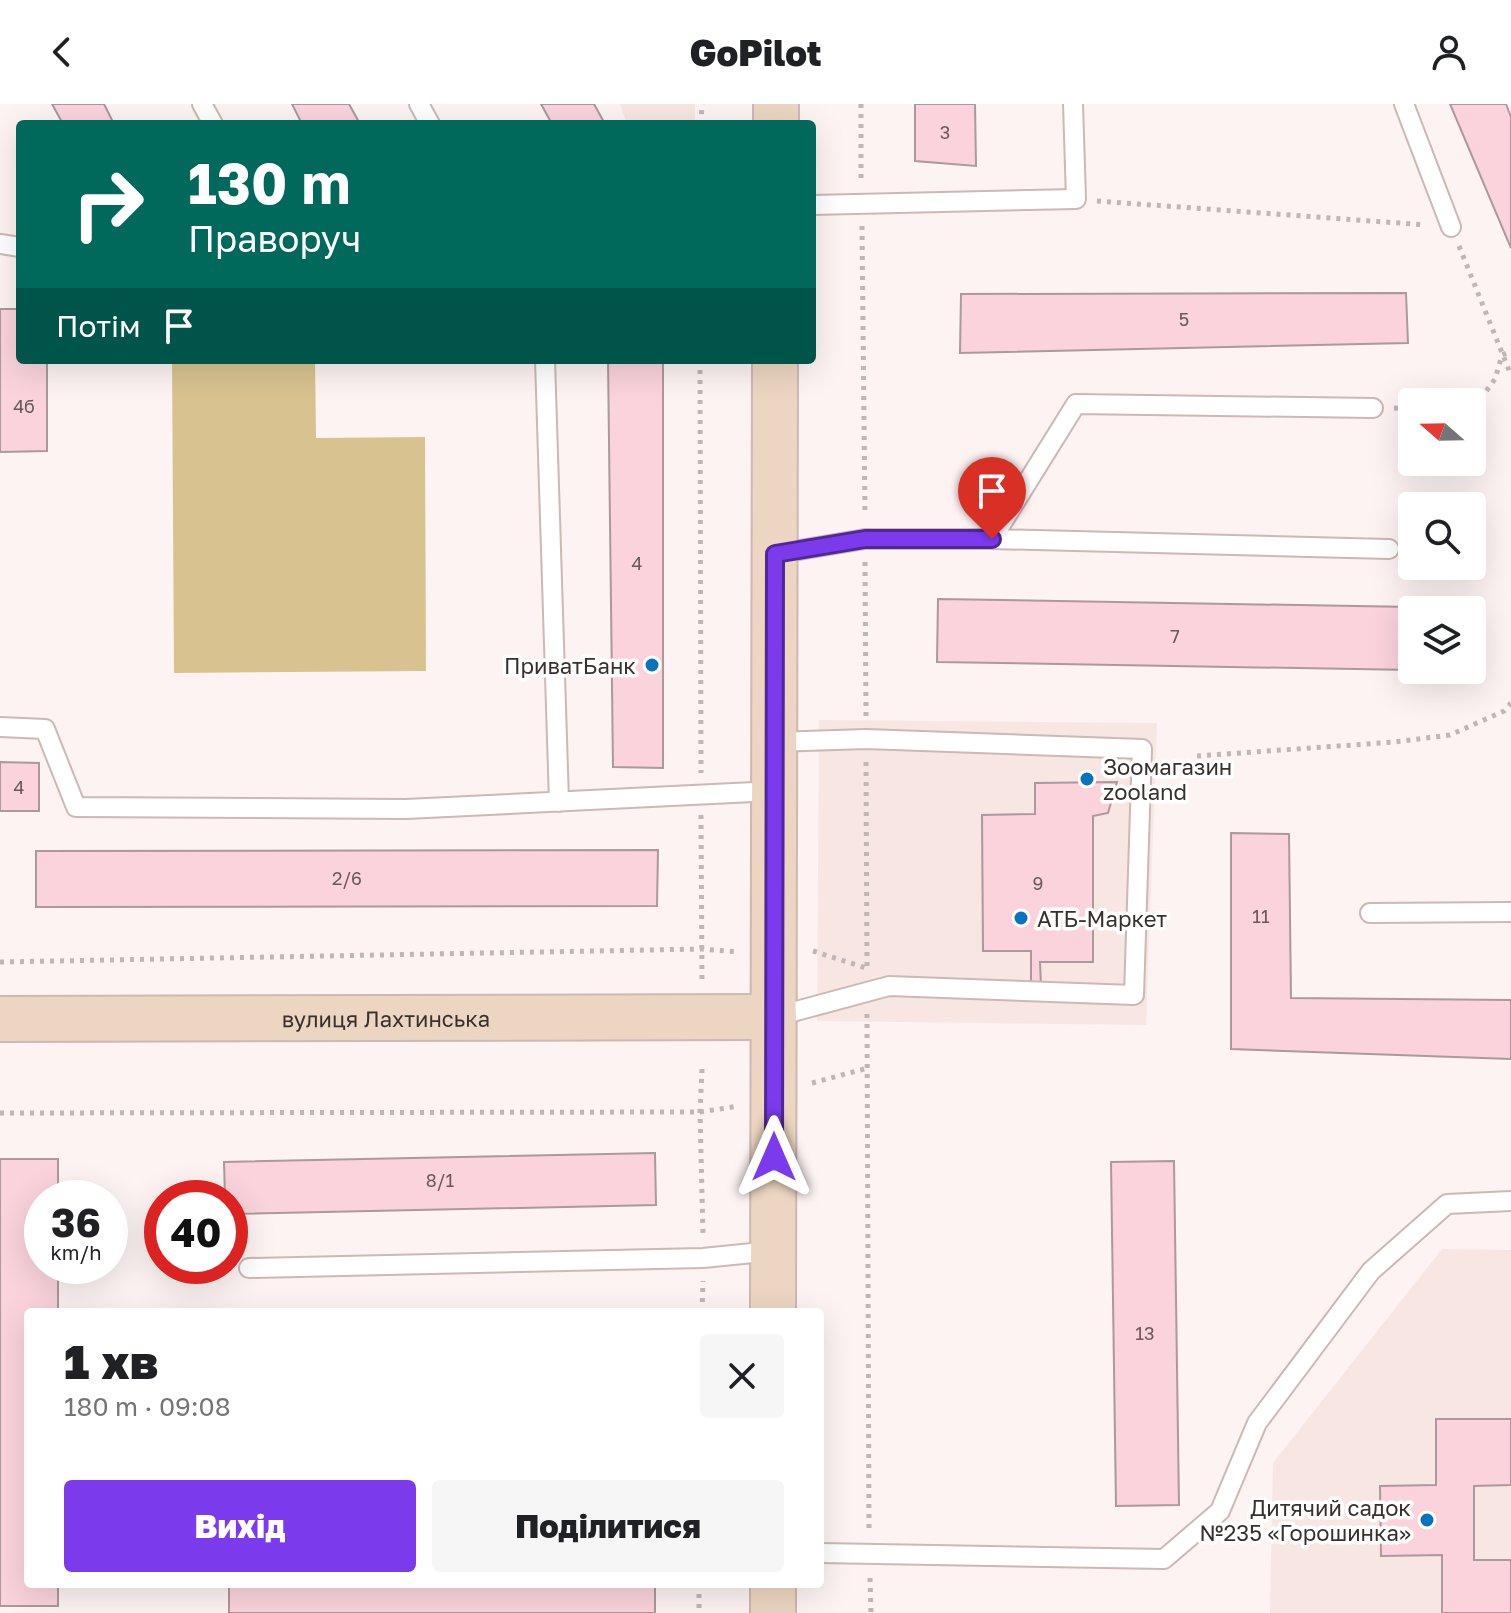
<!DOCTYPE html>
<html lang="uk">
<head>
<meta charset="utf-8">
<style>
  body { margin:0; font-family:"Golos Text",sans-serif; background:#f6f6f6; color:#202124; height:100vh; display:flex; flex-direction:column; font-size:30px; white-space:nowrap }
  * { box-sizing:border-box; margin:0 }
  p { font-size:26px; color:#757577 }
  .icon { flex:none; width:44px; height:44px; fill:none; stroke:currentColor; stroke-width:2; stroke-linecap:round; stroke-linejoin:round }
  .map { position:relative; flex:1; overflow:hidden }
  .side { position:absolute; left:24px; top:1204px; width:800px; height:280px; display:flex; flex-direction:column; background:#fff; border-radius:8px; box-shadow:0 8px 32px #0002 }
  .side>* { flex:none }
  .top-card { position:absolute; left:16px; top:16px; width:800px; height:244px; border-radius:8px; box-shadow:0 8px 32px #0002; background:#00695c; color:#fff; overflow:hidden }
  .needle { width:52px; rotate:290deg }
  .controls { position:absolute; left:1398px; top:284px; display:grid; gap:16px }
  .controls a { display:grid; place-items:center; width:88px; height:88px; border-radius:8px; background:#fff; box-shadow:0 8px 32px #0002; font-size:40px }
  .speed { position:absolute; left:24px; top:1076px; display:flex; gap:16px; font-size:40px; font-weight:700; text-align:center }
  .speed>* { display:grid; place-content:center; width:104px; height:104px; border-radius:50%; background:#fff; box-shadow:0 8px 32px #0002; line-height:1 }
  .speed small { font-size:20px; font-weight:400 }
  .speed .limit { border:12px solid #d22; background:#fff; color:#111 }
  .pin { position:absolute; display:grid; place-items:center; width:68px; height:68px; color:#fff; margin:-82px -34px; border-radius:50% 50% 50% 0; rotate:-45deg; box-shadow:0 0 8px #0007 }
  .pin .icon { rotate:45deg }
  .me { position:absolute; width:88px; margin:-44px; rotate:0deg; stroke-linejoin:round; filter:drop-shadow(0 0 6px #0008) }
  .turn { display:flex; align-items:center; gap:28px; height:168px; padding:0 40px; font-size:36px }
  .turn .icon { width:104px; height:104px; stroke-width:2.5 }
  .turn b { display:block; font-size:56px; line-height:68px }
  .then { display:flex; align-items:center; height:76px; padding:0 40px; background:#0003; gap:16px; font-size:30px }
  .round { display:grid; place-items:center; flex:none; width:84px; height:84px; border-radius:8px; background:#f6f6f6 }
  .headline { display:flex; align-items:center; justify-content:space-between; height:136px; padding:0 40px }
  h1 { font-size:48px; font-weight:800; line-height:60px }
  .cta { display:flex; gap:16px; margin-top:auto; padding:16px 40px }
  .cta a { flex:1; height:92px; border-radius:8px; background:#7c3aed; color:#fff; font-size:32px; font-weight:800; line-height:92px; text-align:center }
  .cta a+a { background:#f6f6f6; color:#202124 }
  header { display:flex; justify-content:space-between; align-items:center; height:104px; padding:0 40px; background:#fff; font-size:36px; font-weight:800 }
  .map>svg:first-child { display:block }
</style>
</head>
<body>
<header><svg class="icon" aria-label="back" viewBox="0 0 24 24"><path d="M15 5l-7 7 7 7"/></svg>GoPilot<svg class="icon" aria-label="person" viewBox="0 0 24 24"><circle cx="12" cy="8" r="4"/><path d="M4 21q1-7 8-7t8 7"/></svg></header>
<div class="map">
<svg width="1511" height="1509" viewBox="0 0 1511 1509">
  <rect width="100%" height="100%" fill="#fcf3f2"/>
  <path fill="#f8e6e3" d="M620 0H695V20H627Z
    M819 616 1157 619 1146 921 817 917Z
    M1442 1145 1511 1146V1509H1270L1273 1359Z"/>
  <path fill="#d8c390" d="M172 256H315L316 334 425 333 426 567 174 569Z"/>
  <path fill="#fad3dc" stroke="#ac989d" stroke-width="2" d="M52 0H104L114 20H63Z
    M292 0H349L360 20H302Z
    M541 0H594L605 20H552Z
    M915 0H975L976 62 915 57Z
    M1450 0H1506L1511 13V144Z
    M1406 189 1408 239 960 249 961 190Z
    M0 205H20V256H47V347L0 348Z
    M608 256H663V664L613 663Z
    M938 495 1413 503 1412 506V566L937 558Z
    M0 658 39 659V707H0Z
    M1117 678 1108 709 1093 712V858H1040L1041 883H1031V847H983L982 711 1035 710V679Z
    M1231 729 1289 730 1291 894 1511 896V955L1231 945Z
    M658 746 657 802 36 803V747Z
    M655 1049 656 1101 230 1110V1094H225L224 1058Z
    M0 1055H58V1094H42V1162H58V1208H28V1480H58V1502H0Z
    M1174 1057 1179 1401 1116 1402 1111 1058Z
    M1436 1315H1511V1381L1474 1382V1456H1511V1509H1442V1451L1381 1452 1380 1382 1436 1381Z
    M229 1480H655V1509H229Z"/>
  <g fill="none" stroke-linecap="round" stroke-linejoin="round">
    <defs>
      <path id="lane" d="M202 0 213 20
        M419 0 430 20
        M1404 0 1451 123
        M812 101 1076 95 1073 0
        M0 140 20 143
        M545 256 559 698
        M992 435 1389 445
        M775 450 865 435H992L1076 300 1373 304
        M0 623 45 625 76 703 406 705 775 687
        M1370 809 1511 808
        M774 913 889 882 1134 891 1142 645 866 635 774 638
        M249 1164 703 1154 773 1147
        M820 1449 1164 1455 1220 1407 1257 1319 1371 1167 1447 1100 1511 1097"/>
      <g id="secondary">
        <path d="M776 20V0"/>
        <path id="s1" d="M0 915 774 913"/>
        <path d="M773 1208 775 256"/>
        <path d="M773 1509V1480"/>
      </g>
    </defs>
    <use href="#lane" stroke="#ccb8b4" stroke-width="22"/>
    <use href="#secondary" stroke="#ccb8b4" stroke-width="48"/>
    <path stroke="#bfb6b5" stroke-width="5" stroke-dasharray="4 6" stroke-linecap="butt" d="M861 0V76
      M701 20 702 0
      M1097 97 1426 121
      M862 122 865 412
      M1459 142 1511 271
      M700 256 701 669
      M1472 299 1479 297 1495 275 1502 251 1511 247
      M1394 304 1412 305
      M865 458 866 612
      M1197 652 1395 638 1450 631 1504 607 1511 599
      M866 658 867 864
      M701 711 702 877
      M813 847 866 864
      M0 858 702 845 739 848
      M867 910 869 1428
      M702 965 700 1008 703 1131
      M812 979 868 964
      M0 1009 700 1008 739 1002
      M702 1208 703 1177
      M870 1474 871 1509
      M699 1480V1509"/>
    <use href="#lane" stroke="#fff" stroke-width="18"/>
    <use href="#secondary" stroke="#ecd6c2" stroke-width="44"/>
  </g>
  <g fill="none" stroke-linecap="round" stroke-linejoin="round">
    <defs>
      <path id="route" d="M774 1053 775 450 865 435H992"/>
    </defs>
    <use href="#route" stroke="#51269a" stroke-width="20"/>
    <use href="#route" stroke="#7c3aed" stroke-width="14"/>
  </g>
  <g fill="#0973be" stroke="#fff" stroke-width="3">
    <circle cx="652" cy="561" r="8"/>
    <circle cx="1087" cy="675" r="8"/>
    <circle cx="1021" cy="814" r="8"/>
    <circle cx="1427" cy="1416" r="8"/>
  </g>
  <g text-anchor="middle" dominant-baseline="central" stroke-width="7" stroke-linejoin="round" paint-order="stroke">
    <g font-size="18" fill="#68595a">
      <text x="945" y="28">3</text>
      <text x="1184" y="215">5</text>
      <text x="24" y="302">4б</text>
      <text x="637" y="459">4</text>
      <text x="1175" y="532">7</text>
      <text x="19" y="683">4</text>
      <text x="347" y="774">2/6</text>
      <text x="1038" y="779">9</text>
      <text x="1261" y="812">11</text>
      <text x="440" y="1076">8/1</text>
      <text x="1145" y="1229">13</text>
    </g>
    <g font-size="22" fill="#38302e" stroke="#fff" text-anchor="end">
      <text x="636" y="561">ПриватБанк</text>
      <text x="1103" y="662" text-anchor="start">Зоомагазин<tspan x="1103" dy="25">zooland</tspan></text>
      <text x="1037" y="814" text-anchor="start">АТБ-Маркет</text>
      <text x="1411" y="1403">Дитячий садок<tspan x="1411" dy="25">№235 «Горошинка»</tspan></text>
    </g>
    <g font-size="22" fill="#38302e" stroke="#fff">
      <text stroke="none"><textPath href="#s1" startOffset="386">вулиця Лахтинська</textPath></text>
    </g>
  </g>
</svg>
<div class="controls">
<a><svg class="needle" viewBox="-14 -14 28 28"><path d="M0-13l5 13h-10z" fill="#e53935"/><path d="M0 13l5-13h-10z" fill="#757577"/></svg></a>
<a><svg class="icon" aria-label="search" viewBox="0 0 24 24"><circle cx="10" cy="10" r="6"/><path d="M15 15l6 6"/></svg></a>
<a><svg class="icon" aria-label="layers" viewBox="0 0 24 24"><path d="M12 4l9 5-9 5-9-5zM3 14l9 5 9-5"/></svg></a>
</div>
<div class="speed"><div>36<small>km/h</small></div><div class="limit">40</div></div>
<div class="pin" style="left:992px;top:435px;background:#d93025"><svg class="icon" aria-label="arrive" viewBox="0 0 24 24"><path d="M6 21V4h12l-3 4 3 4H6"/></svg></div>
<svg class="me" style="left:774px;top:1053px" viewBox="-20 -20 40 40"><path d="M0-17L14 15 0 8-14 15z" fill="#7c3aed" stroke="#fff" stroke-width="4"/></svg>
<div class="top-card">
<div class="turn"><svg class="icon" aria-label="right" viewBox="0 0 24 24"><path d="M7 20v-9h11M14 6l5 5-5 5"/></svg><div><b>130 m</b>Праворуч</div></div>
<div class="then">Потім<svg class="icon" aria-label="arrive" viewBox="0 0 24 24"><path d="M6 21V4h12l-3 4 3 4H6"/></svg></div>
</div>
<section class="side">
<div class="headline"><div><h1>1 хв</h1><p>180 m · 09:08</p></div><a class="round"><svg class="icon" aria-label="close" viewBox="0 0 24 24"><path d="M6 6l12 12M18 6L6 18"/></svg></a></div>
<div class="cta"><a>Вихід</a><a>Поділитися</a></div>
</section>
</div>
</body>
</html>
